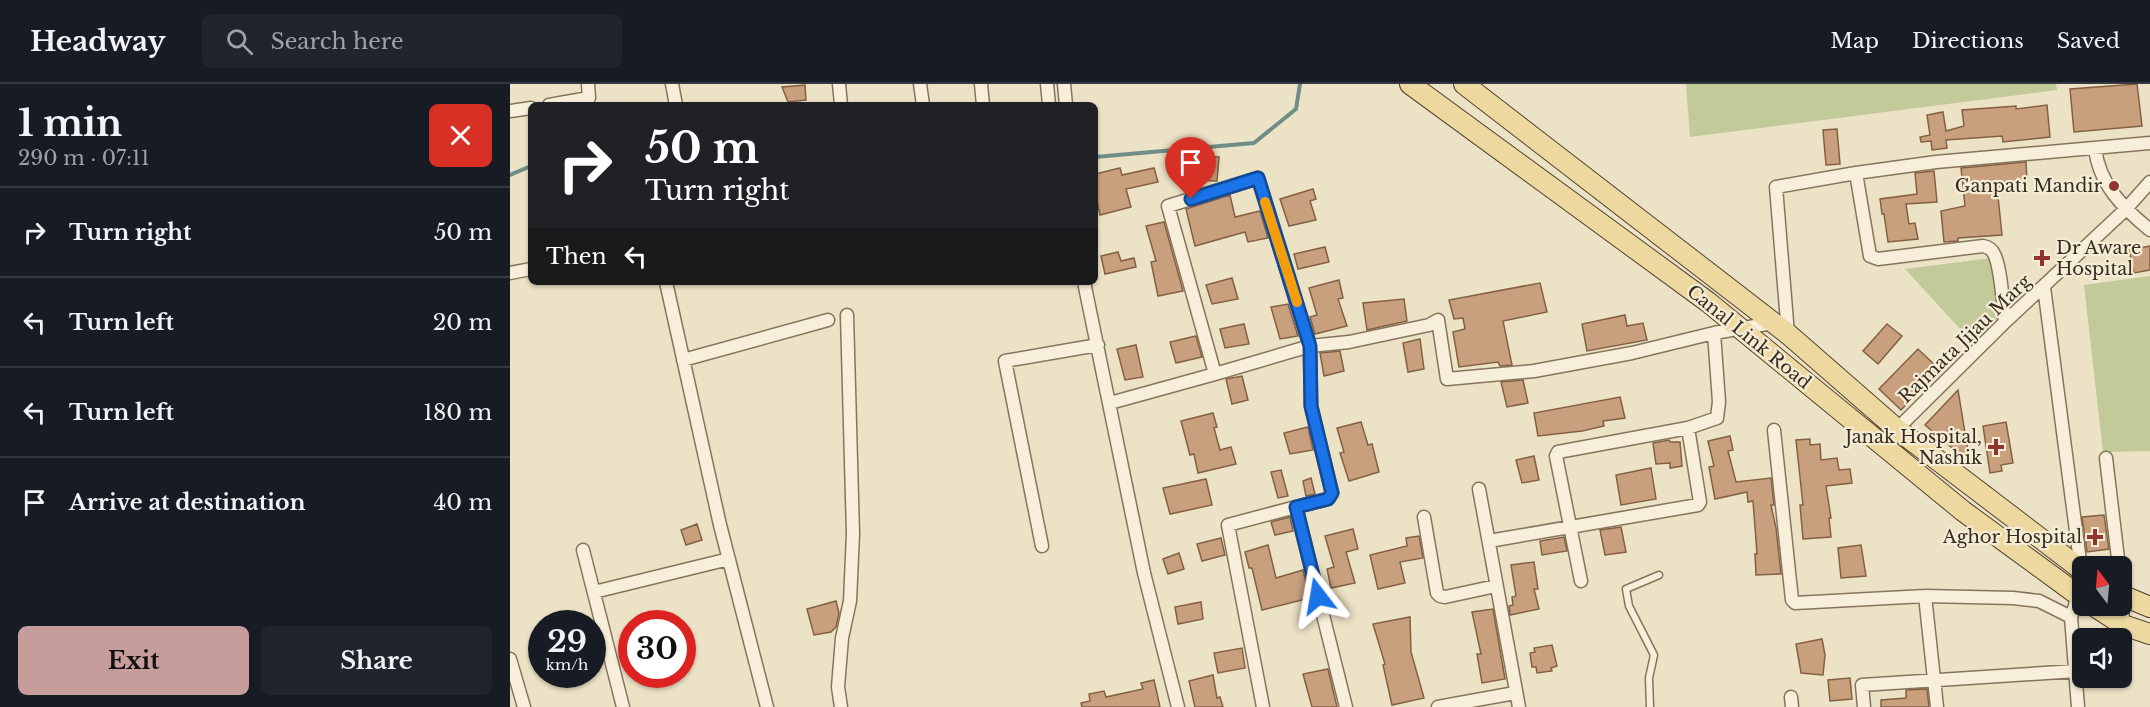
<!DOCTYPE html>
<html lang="en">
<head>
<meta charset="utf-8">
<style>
  body { margin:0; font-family:"Libre Baskerville",serif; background:#20242c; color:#f1f3f6; height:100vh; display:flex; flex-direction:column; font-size:22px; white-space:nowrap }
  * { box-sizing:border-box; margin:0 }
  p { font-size:20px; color:#9ea1a6 }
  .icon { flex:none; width:33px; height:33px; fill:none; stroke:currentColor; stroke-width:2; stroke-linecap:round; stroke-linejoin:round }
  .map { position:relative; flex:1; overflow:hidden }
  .drawer { display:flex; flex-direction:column; background:#171b24; width:510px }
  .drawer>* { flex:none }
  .hud { position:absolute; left:18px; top:18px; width:570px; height:183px; border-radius:9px; box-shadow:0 2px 4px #0004; background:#202124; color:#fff; overflow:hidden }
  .needle { width:39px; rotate:344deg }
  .controls { position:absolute; left:1562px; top:472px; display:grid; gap:12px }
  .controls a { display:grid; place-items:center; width:60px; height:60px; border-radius:9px; background:#171b24; box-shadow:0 2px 4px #0004; font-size:30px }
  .speed { position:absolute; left:18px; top:526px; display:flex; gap:12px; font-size:30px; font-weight:700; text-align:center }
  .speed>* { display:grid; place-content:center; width:78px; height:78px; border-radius:50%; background:#171b24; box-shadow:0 2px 4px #0004; line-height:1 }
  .speed small { font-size:15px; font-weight:400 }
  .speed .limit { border:9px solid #d22; background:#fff; color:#111 }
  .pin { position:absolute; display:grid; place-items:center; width:51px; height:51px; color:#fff; margin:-62px -26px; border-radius:50% 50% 50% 0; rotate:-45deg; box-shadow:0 0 6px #0007 }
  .pin .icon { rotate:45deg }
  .me { position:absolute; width:66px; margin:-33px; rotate:346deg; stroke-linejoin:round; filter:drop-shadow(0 0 4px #0008) }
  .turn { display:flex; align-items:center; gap:21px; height:126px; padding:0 18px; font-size:27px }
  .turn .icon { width:78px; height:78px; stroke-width:2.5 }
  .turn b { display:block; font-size:42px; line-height:51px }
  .then { display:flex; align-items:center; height:57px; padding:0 18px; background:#0003; gap:12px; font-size:22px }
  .round { display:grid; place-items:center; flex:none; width:63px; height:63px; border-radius:9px; background:#20242c }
  .head { display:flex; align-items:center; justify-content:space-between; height:102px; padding:0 18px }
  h1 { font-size:36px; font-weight:800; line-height:45px }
  .cta { display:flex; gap:12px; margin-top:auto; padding:12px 18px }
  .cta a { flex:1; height:69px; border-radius:9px; background:#c79d9c; color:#111; font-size:24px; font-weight:800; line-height:69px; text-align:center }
  .cta a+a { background:#20242c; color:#f1f3f6 }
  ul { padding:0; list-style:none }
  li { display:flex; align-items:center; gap:18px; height:90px; padding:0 18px; border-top:2px solid #363941 }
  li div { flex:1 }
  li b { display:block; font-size:22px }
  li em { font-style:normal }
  header { display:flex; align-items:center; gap:36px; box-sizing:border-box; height:84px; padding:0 30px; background:#171b24; border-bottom:2px solid #363941 }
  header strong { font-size:28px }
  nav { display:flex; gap:33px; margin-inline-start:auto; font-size:21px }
  .search { width:420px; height:54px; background:#20242c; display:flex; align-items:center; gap:15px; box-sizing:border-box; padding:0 21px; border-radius:9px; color:#9ea1a6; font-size:22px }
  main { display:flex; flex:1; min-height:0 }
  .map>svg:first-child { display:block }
</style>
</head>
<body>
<header>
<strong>Headway</strong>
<div class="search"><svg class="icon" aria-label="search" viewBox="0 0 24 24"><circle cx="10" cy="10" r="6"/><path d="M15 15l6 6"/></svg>Search here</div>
<nav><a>Map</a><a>Directions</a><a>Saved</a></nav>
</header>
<main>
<section class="drawer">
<div class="head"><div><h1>1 min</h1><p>290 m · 07:11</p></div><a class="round" style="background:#d93025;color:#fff"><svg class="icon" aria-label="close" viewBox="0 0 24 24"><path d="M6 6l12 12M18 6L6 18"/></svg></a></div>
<ul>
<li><svg class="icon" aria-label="right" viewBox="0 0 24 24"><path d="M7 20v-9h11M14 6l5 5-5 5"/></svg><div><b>Turn right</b></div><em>50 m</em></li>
<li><svg class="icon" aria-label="left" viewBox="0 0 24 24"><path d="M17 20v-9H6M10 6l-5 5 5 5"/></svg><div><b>Turn left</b></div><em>20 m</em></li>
<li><svg class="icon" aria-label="left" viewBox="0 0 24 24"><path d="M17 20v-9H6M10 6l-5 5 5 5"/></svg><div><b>Turn left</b></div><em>180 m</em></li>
<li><svg class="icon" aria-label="arrive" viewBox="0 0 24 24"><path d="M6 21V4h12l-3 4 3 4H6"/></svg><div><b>Arrive at destination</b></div><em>40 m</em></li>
</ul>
<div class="cta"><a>Exit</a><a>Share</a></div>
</section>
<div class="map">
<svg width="1640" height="623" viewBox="0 0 1640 623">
  <rect width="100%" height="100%" fill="#ece2c6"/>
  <path fill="#c2ca9a" d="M1176 0H1546L1547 6 1180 53Z
    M1481 174 1492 234 1463 259 1395 185Z
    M1640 192V367L1593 368 1574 201Z"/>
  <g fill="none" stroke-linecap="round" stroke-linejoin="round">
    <path stroke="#6e8e87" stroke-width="4" d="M585 73 744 59 786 25 790 0
      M0 91 21 82"/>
  </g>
  <path fill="#c8a07d" stroke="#846043" stroke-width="1.5" d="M1627 0 1632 42 1564 48 1560 5Z
    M295 1 296 16 278 18 272 3Z
    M1537 21 1540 53 1493 58 1492 52 1436 56 1437 64 1422 66 1421 57 1411 58 1410 53 1420 51 1417 31 1433 28 1436 47 1454 42 1452 26 1506 22V25Z
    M1327 45 1330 80 1316 81 1313 46Z
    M681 72 709 73 707 97 679 96Z
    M1516 78 1517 99 1487 103 1492 151 1448 154V157L1434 158 1431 127 1455 122 1451 84Z
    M610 84 612 91 644 84 648 98 616 105 621 123 590 131 585 107V90Z
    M1424 87 1427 118 1396 120 1399 140 1405 139 1408 155 1378 158 1374 130H1372L1370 115 1407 110 1405 89Z
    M803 105 806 115 800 117 806 136 779 142 770 115Z
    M720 111 725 133 750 127 758 154 738 158 735 148 685 162 676 125Z
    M654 138 673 207 648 212 641 178 646 177 636 142Z
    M1640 162V186L1624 189 1619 166Z
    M815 163 819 178 788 185 784 170Z
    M608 168 611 177 624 174 626 183 595 190 591 172Z
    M722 194 728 215 702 220 696 201Z
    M829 196 833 214 828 215 837 242 805 250 800 233 807 231 799 204Z
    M1030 199 1037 228 993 237 1002 281 990 282 988 278 949 283 943 248 955 245 953 234 944 235 939 216Z
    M894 215 897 237 857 246 853 219Z
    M778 220 788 252 770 255 761 223Z
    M1115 231 1117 242 1133 239 1137 256 1077 267 1072 240Z
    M734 240 739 260 715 264 710 245Z
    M1377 240 1392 252 1368 280 1353 267Z
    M686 252 692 273 666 279 660 258Z
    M910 255 914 285 898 288 893 259Z
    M626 261 633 293 615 296 607 265Z
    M1408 265 1430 286 1391 326 1369 305Z
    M830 267 834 287 814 292 810 269Z
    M732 292 738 316 722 320 716 295Z
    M1013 296 1018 319 997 323 991 298Z
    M1448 306 1460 379 1415 341Z
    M1110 313 1115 334 1093 337 1094 342 1072 347 1028 352 1024 329Z
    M703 329 707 343 704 344 710 366 721 363 726 380 688 389 684 370 680 371 671 337Z
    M851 338 858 361 862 360 869 388 839 397 830 369 834 368 827 344Z
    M1496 338 1503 379 1491 381 1492 387 1480 389 1473 342Z
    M798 343 803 366 780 370 774 349Z
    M1220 352 1223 366 1218 367 1226 398 1261 394 1264 421H1261L1266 444 1271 490 1246 491 1245 470H1247L1243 417 1238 418 1237 408 1205 415 1199 383 1204 382 1198 357Z
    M1300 355V361L1310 360 1311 376 1327 374 1329 386 1340 385 1342 399 1316 402 1321 434H1319L1321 453 1293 455 1290 421H1293L1286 356Z
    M1159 356 1160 358H1170L1172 382 1160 384V379L1146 380 1143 359Z
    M1024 372 1029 396 1012 399 1006 376Z
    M1141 384 1146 415 1111 421 1106 391Z
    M771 386 778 412 768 414 761 388Z
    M801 394 805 410 796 412 793 397Z
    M696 395 702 421 660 430 653 404Z
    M1594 431 1599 465 1577 468 1572 433Z
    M780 433 783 447 765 451 761 438Z
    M187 440 192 456 176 461 171 446Z
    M1111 443 1116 468 1095 471 1090 446Z
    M843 445 848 465 836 468 845 499 821 504 817 485 824 483 815 452Z
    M909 452 913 474 890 478 895 499 868 505 860 471 897 462 896 454Z
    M1054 453 1057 467 1032 471 1030 457Z
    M711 454 715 471 692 477 687 460Z
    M758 461 766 494 793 486 800 514 752 526 742 484H739L735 468Z
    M1351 461 1356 492 1331 494 1328 464Z
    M669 469 674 485 658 490 653 475Z
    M1024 478 1028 505H1024L1029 525 1000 531 999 522 1003 521 1002 513 1006 512 1001 481Z
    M326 517 329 529 326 543 321 548 304 551 297 525Z
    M691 518 693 535 668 540 665 523Z
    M983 525 995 595 972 599 967 570H971L962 528Z
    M900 533 901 568 914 614 882 621 873 581 875 580 863 540Z
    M1312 555 1315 571 1313 591 1291 589 1286 560Z
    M1042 561 1047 582 1041 584 1042 587 1027 589 1026 583H1022L1020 569 1025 568 1024 564Z
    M732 564 735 584 708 589 704 569Z
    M818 585 827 623H802L793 590Z
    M703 591 707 614 710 613 713 623H685L679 597Z
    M1340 594 1342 615 1320 617 1318 596Z
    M644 596 650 623H572L571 619 580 617 579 610 594 607 596 613 633 605 631 599Z
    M1417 605 1419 623H1371V616L1396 614V606Z"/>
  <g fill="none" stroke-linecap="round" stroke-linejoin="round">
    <defs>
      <path id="lane" d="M1140 623 1139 594 1144 571 1119 522 1116 505 1149 491"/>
      <path id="street" d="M162 0 166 21
        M329 0 331 21
        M410 0 413 21
        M471 0 473 21
        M537 0 539 21
        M554 0 556 21
        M39 21 79 14 78 0
        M0 27 21 24
        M1585 64C1589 100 1613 124 1640 146
        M0 189 21 185
        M156 198 210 441 257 623
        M574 198 634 489 668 623
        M1534 203 1571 485 1565 522 1561 533 1568 623
        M1495 238C1493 221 1491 183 1484 170 1482 165 1478 163 1473 162L1368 175 1360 172 1346 89 1426 78 1640 59
        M1278 250 1266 103 1346 89
        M173 276 318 236
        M600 319 705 290
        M1264 346 1282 516 1285 519 1415 512
        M1371 361 1495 238 1615 126 1640 98
        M1596 374 1609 483
        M969 405 1009 623
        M914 433 927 509 930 512 935 513 986 502
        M979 457 1188 421 1190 418 1178 344
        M532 462 495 277 588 261
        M73 466 113 623
        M1071 497 1046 372 1048 368 1178 344 1207 334 1209 318 1204 249
        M1611 499 1613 541
        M84 508 219 475
        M0 575 14 623
        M1281 613 1282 623
        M331 623 328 603 332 554 340 517 343 450 337 231
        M753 623 718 441 786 423
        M836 623 786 423 818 415 822 409 801 322 800 262 748 94 658 122 705 290 800 262 839 258 919 241 928 236 937 295 1024 287 1122 269 1204 249 1263 239
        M928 623 1005 609
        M1354 623 1352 601 1566 587
        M1427 623 1415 512 1503 514 1529 517 1561 533"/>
      <path id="primary" d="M900 0 1198 218 1453 427 1572 514
        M954 0 1278 250 1388 346 1572 486
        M1611 511 1640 523
        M1584 522 1613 541 1640 550"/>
    </defs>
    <use href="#lane" stroke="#86755c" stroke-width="9"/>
    <use href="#street" stroke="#86755c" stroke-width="15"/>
    <use href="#primary" stroke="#554330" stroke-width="22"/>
    <use href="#lane" stroke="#f7efd9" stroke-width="6"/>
    <use href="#street" stroke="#f7efd9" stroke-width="12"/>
    <use href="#primary" stroke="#edd9a0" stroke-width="20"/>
  </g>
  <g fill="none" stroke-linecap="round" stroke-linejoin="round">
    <defs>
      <path id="route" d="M681 115 748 94 800 262 801 322 822 409 818 415 786 423 808 512"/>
    </defs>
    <use href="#route" stroke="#114b97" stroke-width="15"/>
    <use href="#route" stroke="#1a73e8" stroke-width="10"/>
    <path stroke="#f59e0b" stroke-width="10" d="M755 118 787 218"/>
  </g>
  <g fill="#93332f" stroke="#f4ecd5" stroke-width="2">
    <circle cx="1604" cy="102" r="6"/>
    <path d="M1529 165h6v6h6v6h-6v6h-6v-6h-6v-6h6z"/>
    <path d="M1483 354h6v6h6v6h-6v6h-6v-6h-6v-6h6z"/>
    <path d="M1582 444h6v6h6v6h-6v6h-6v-6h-6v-6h6z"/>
  </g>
  <g text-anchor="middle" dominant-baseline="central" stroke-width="4.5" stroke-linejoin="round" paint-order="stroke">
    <g font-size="18" fill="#372c1f" stroke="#f4ecd5" text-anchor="end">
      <text x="1592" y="102">Ganpati Mandir</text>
      <text x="1546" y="164" text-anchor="start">Dr Aware<tspan x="1546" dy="21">Hospital</tspan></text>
      <text x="1472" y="353">Janak Hospital,<tspan x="1472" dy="21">Nashik</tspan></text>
      <text x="1572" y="453">Aghor Hospital</text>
    </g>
    <g font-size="18" fill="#372c1f" stroke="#f4ecd5">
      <text transform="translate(1239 253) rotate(39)">Canal Link Road</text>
      <text transform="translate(1455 255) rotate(-44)">Rajmata Jijau Marg</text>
    </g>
  </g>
</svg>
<div class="controls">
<a><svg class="needle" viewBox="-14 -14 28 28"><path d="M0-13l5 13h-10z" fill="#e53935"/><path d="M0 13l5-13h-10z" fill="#9ea1a6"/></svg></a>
<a><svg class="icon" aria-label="sound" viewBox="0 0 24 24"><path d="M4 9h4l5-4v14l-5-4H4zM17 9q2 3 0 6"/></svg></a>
</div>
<div class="speed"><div>29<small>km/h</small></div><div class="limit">30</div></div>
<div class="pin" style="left:681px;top:115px;background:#d93025"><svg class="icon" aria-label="arrive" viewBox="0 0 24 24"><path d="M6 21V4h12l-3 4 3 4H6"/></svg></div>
<svg class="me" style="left:808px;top:512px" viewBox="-20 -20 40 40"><path d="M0-17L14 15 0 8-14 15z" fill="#1a73e8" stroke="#fff" stroke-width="4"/></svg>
<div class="hud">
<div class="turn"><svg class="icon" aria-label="right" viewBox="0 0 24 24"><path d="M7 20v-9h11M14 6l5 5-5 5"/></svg><div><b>50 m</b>Turn right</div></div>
<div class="then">Then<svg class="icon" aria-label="left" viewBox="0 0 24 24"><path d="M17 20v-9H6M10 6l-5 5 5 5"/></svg></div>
</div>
</div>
</main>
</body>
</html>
